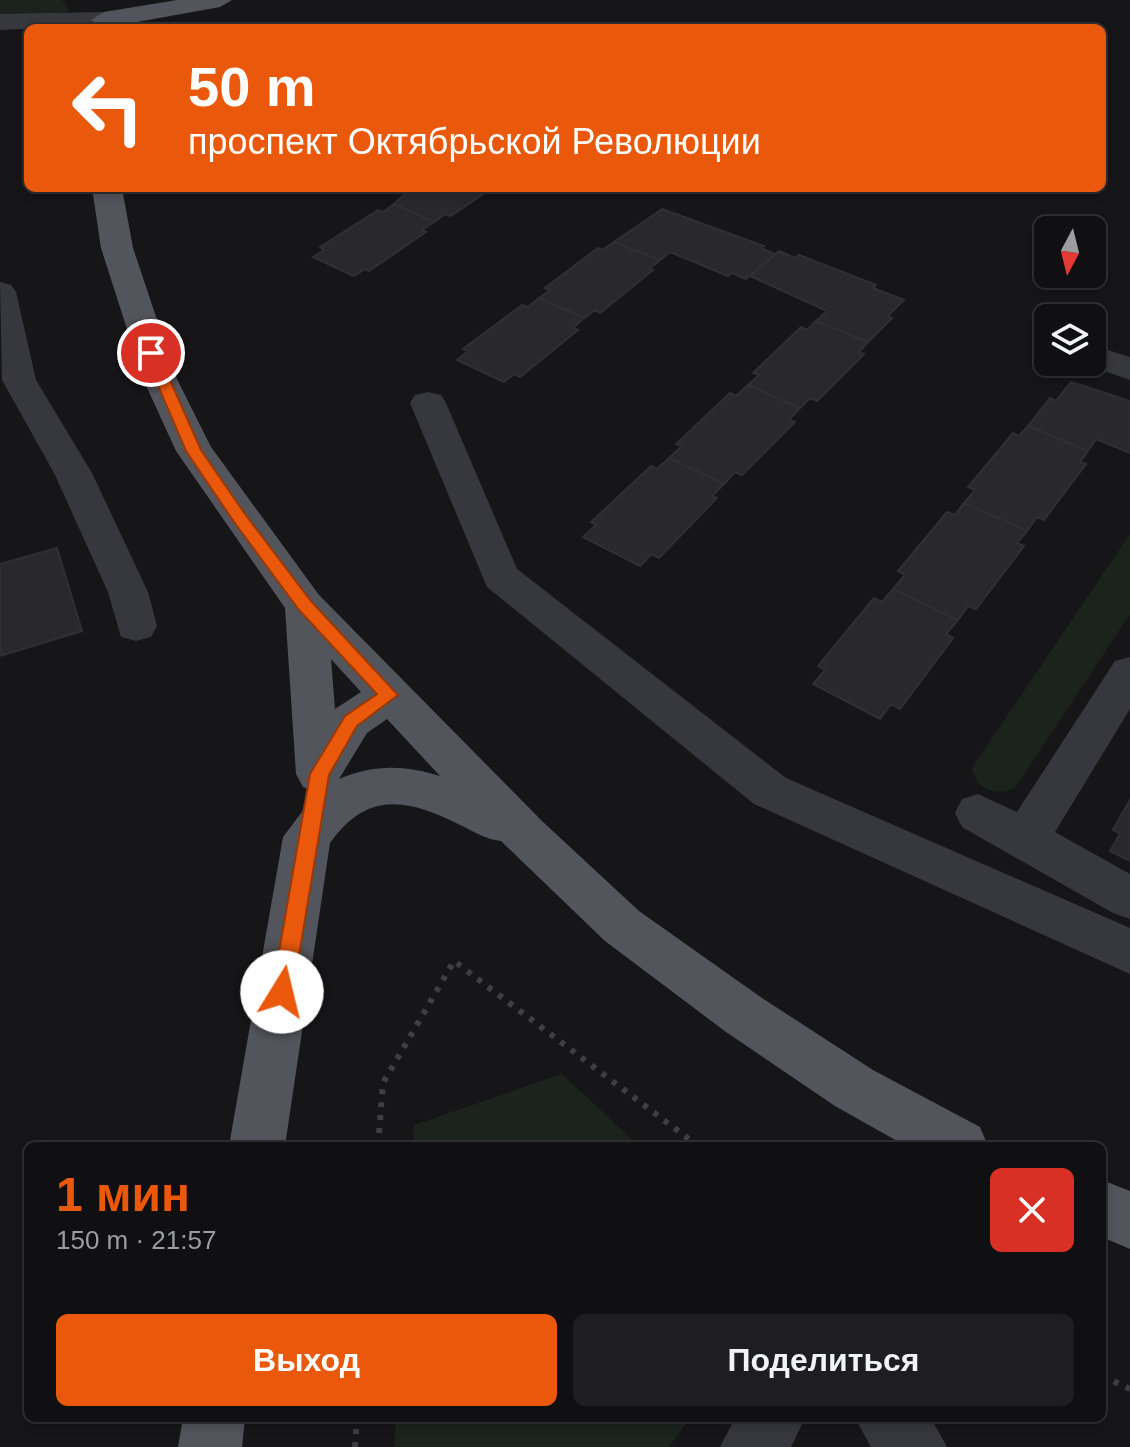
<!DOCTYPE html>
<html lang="ru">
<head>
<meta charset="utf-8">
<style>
  body { margin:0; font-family:Helvetica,sans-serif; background:#1e1e20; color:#f1f3f6; height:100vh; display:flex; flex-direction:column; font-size:30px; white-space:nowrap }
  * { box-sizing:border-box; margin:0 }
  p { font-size:26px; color:#9c9d9f }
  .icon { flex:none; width:44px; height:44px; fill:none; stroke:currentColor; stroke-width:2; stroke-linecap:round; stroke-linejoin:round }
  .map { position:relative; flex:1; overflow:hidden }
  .panel { position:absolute; left:24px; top:1142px; width:1082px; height:280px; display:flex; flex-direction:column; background:#101012; border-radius:12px; box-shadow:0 4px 12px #0003,0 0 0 2px #303032 }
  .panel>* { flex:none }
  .hud { position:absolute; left:24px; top:24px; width:1082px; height:168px; border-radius:12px; box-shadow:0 4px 12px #0003,0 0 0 2px #303032; background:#ea580c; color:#fff; overflow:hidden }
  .needle { width:52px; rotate:187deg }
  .controls { position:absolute; left:1034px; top:216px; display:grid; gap:16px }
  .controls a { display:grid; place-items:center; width:72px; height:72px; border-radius:12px; background:#101012; box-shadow:0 4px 12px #0003,0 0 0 2px #303032; font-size:40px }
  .pin { position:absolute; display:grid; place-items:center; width:68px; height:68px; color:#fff; margin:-34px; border:4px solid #fff; border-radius:50%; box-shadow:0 2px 8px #0007 }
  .me { position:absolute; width:88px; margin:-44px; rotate:9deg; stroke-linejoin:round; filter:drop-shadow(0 0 6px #0008) }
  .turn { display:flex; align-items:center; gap:28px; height:168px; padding:0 32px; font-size:36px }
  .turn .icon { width:104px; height:104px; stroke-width:2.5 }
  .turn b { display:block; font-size:56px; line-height:68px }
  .round { display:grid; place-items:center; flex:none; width:84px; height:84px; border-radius:12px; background:#1e1e20 }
  .summary { display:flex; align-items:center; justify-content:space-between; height:136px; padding:0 32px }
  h1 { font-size:48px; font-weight:800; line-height:60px; color:#ea580c }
  .action { display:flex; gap:16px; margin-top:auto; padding:16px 32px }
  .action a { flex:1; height:92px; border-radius:12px; background:#ea580c; color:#fff; font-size:32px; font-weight:800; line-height:92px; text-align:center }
  .action a+a { background:#1e1e20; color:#f1f3f6 }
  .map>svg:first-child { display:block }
</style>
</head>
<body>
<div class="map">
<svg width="1130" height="1447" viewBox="0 0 1130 1447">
  <rect width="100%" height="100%" fill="#161618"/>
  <path fill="#1c231d" d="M0 0H62L70 11 65 12 66 16 0 17Z
    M1130 534V614L1015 788C997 797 975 789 972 768Z
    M562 1074 639 1146H413L414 1125Z
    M396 1418H690L669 1447H394Z"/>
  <path fill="#29292c" stroke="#303034" stroke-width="2" d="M412 188H492L451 216 445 214 434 222 394 204Z
    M394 204 434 222 422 230 426 232 369 271 365 269 354 276 313 257 324 250 320 247 378 210 383 212Z
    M662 209 764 246 761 248 775 254 746 279 732 273 728 276 670 252 660 260 614 242Z
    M614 242 660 260 649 269 653 270 600 313 595 310 584 318 539 298 550 290 545 288 598 248 602 250Z
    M779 251 795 258 799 255 876 285 873 288 904 300 888 316 892 318 868 342 816 321 827 311 750 276Z
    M539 298 584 318 573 328 578 330 520 377 514 374 504 382 457 360 468 351 463 349 522 305 528 307Z
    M816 321 868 342 859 352 864 354 817 401 810 398 800 408 748 385 759 375 753 373 801 327 807 330Z
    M1071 382 1130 401V453L1096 439 1088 451 1028 426 1050 398 1056 401Z
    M748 385 800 408 789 420 795 422 742 475 735 472 724 484 669 458 682 446 676 444 730 393 736 396Z
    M1028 426 1088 451 1080 462 1086 464 1044 520 1037 517 1027 531 964 503 975 490 968 487 1013 433 1019 436Z
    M669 458 724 484 712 496 717 498 659 558 652 554 640 566 583 537 596 525 591 522 651 466 657 469Z
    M964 503 1027 531 1017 543 1024 546 976 609 968 606 958 620 893 589 905 575 898 571 947 512 955 515Z
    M57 548 82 631 0 656V564Z
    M893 589 958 620 946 634 953 638 900 709 891 704 880 719 813 684 825 670 818 666 874 598 882 602Z
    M1130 800V861L1110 851 1120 834 1113 830Z"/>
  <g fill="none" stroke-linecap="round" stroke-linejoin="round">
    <path stroke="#3d3f44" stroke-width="6" stroke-dasharray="5 8" stroke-linecap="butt" d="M378 1146 383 1083 454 961 698 1146
      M1102 1376 1130 1389
      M355 1447 357 1418"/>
    <path fill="#37383d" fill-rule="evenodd" d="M104 12 113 15 117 20 113 25 0 30V14Z
      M0 282 11 285 16 292 36 380 92 473 148 592 157 626 151 637 136 641 121 637 108 592 54 473 2 380Z
      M1108 350 1130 357V380L1096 368 1092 359 1096 354Z
      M428 392 441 395 446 403 517 569 786 778 1130 928V974L754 804 487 587 410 403 415 395Z
      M1130 657V709L1055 832 1130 874V919L1113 913 962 827 955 813 962 799 978 794 1017 812 1115 661Z
      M735 1418H805L791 1447H720Z
      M855 1418H931L947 1447H871Z"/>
    <path fill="#53555c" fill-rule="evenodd" d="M177 0H232L220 7 104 28 91 20 104 12Z
      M92 188H122L133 248 177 379 211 447 319 595 542 821 639 911 762 998 873 1070 980 1127 988 1146H906L835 1106 726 1032 605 941 501 841C487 840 473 831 460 825 408 799 368 790 330 843L285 1146H229L283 837 317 792 303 787 296 774 285 608 176 451 143 379 101 248ZM331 659 361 692 335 709ZM387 719 440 776C405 765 374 764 339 779L367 733Z
      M1102 1180 1130 1191V1249L1102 1237Z
      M183 1418H245L242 1447H178Z"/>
  </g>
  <path fill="#ea580c" stroke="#983908" stroke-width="2" d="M151 349 158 353 201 450 245 514 311 601 398 695 357 726 329 775 293 992 290 999 282 1001 275 999 272 992 310 774 345 716 377 694 299 610 234 522 186 451 144 353Z"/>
</svg>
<div class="controls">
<a><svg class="needle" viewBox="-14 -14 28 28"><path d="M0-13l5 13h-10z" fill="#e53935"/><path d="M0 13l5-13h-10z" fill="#9c9d9f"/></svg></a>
<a><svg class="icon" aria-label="layers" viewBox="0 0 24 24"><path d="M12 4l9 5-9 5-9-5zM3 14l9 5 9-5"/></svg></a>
</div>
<div class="pin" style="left:151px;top:353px;background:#d93025"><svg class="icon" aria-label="arrive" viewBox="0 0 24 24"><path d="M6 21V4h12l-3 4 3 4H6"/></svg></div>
<svg class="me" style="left:282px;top:992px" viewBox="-20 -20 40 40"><circle r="19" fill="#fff"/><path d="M0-13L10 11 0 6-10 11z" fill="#ea580c"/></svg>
<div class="hud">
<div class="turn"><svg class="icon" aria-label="left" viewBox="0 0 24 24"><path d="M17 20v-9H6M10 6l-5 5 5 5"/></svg><div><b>50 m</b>проспект Октябрьской Революции</div></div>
</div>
<section class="panel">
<div class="summary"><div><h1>1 мин</h1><p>150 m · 21:57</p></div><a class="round" style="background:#d93025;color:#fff"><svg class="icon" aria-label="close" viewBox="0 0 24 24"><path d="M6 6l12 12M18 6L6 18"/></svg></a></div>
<div class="action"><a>Выход</a><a>Поделиться</a></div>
</section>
</div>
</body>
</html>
